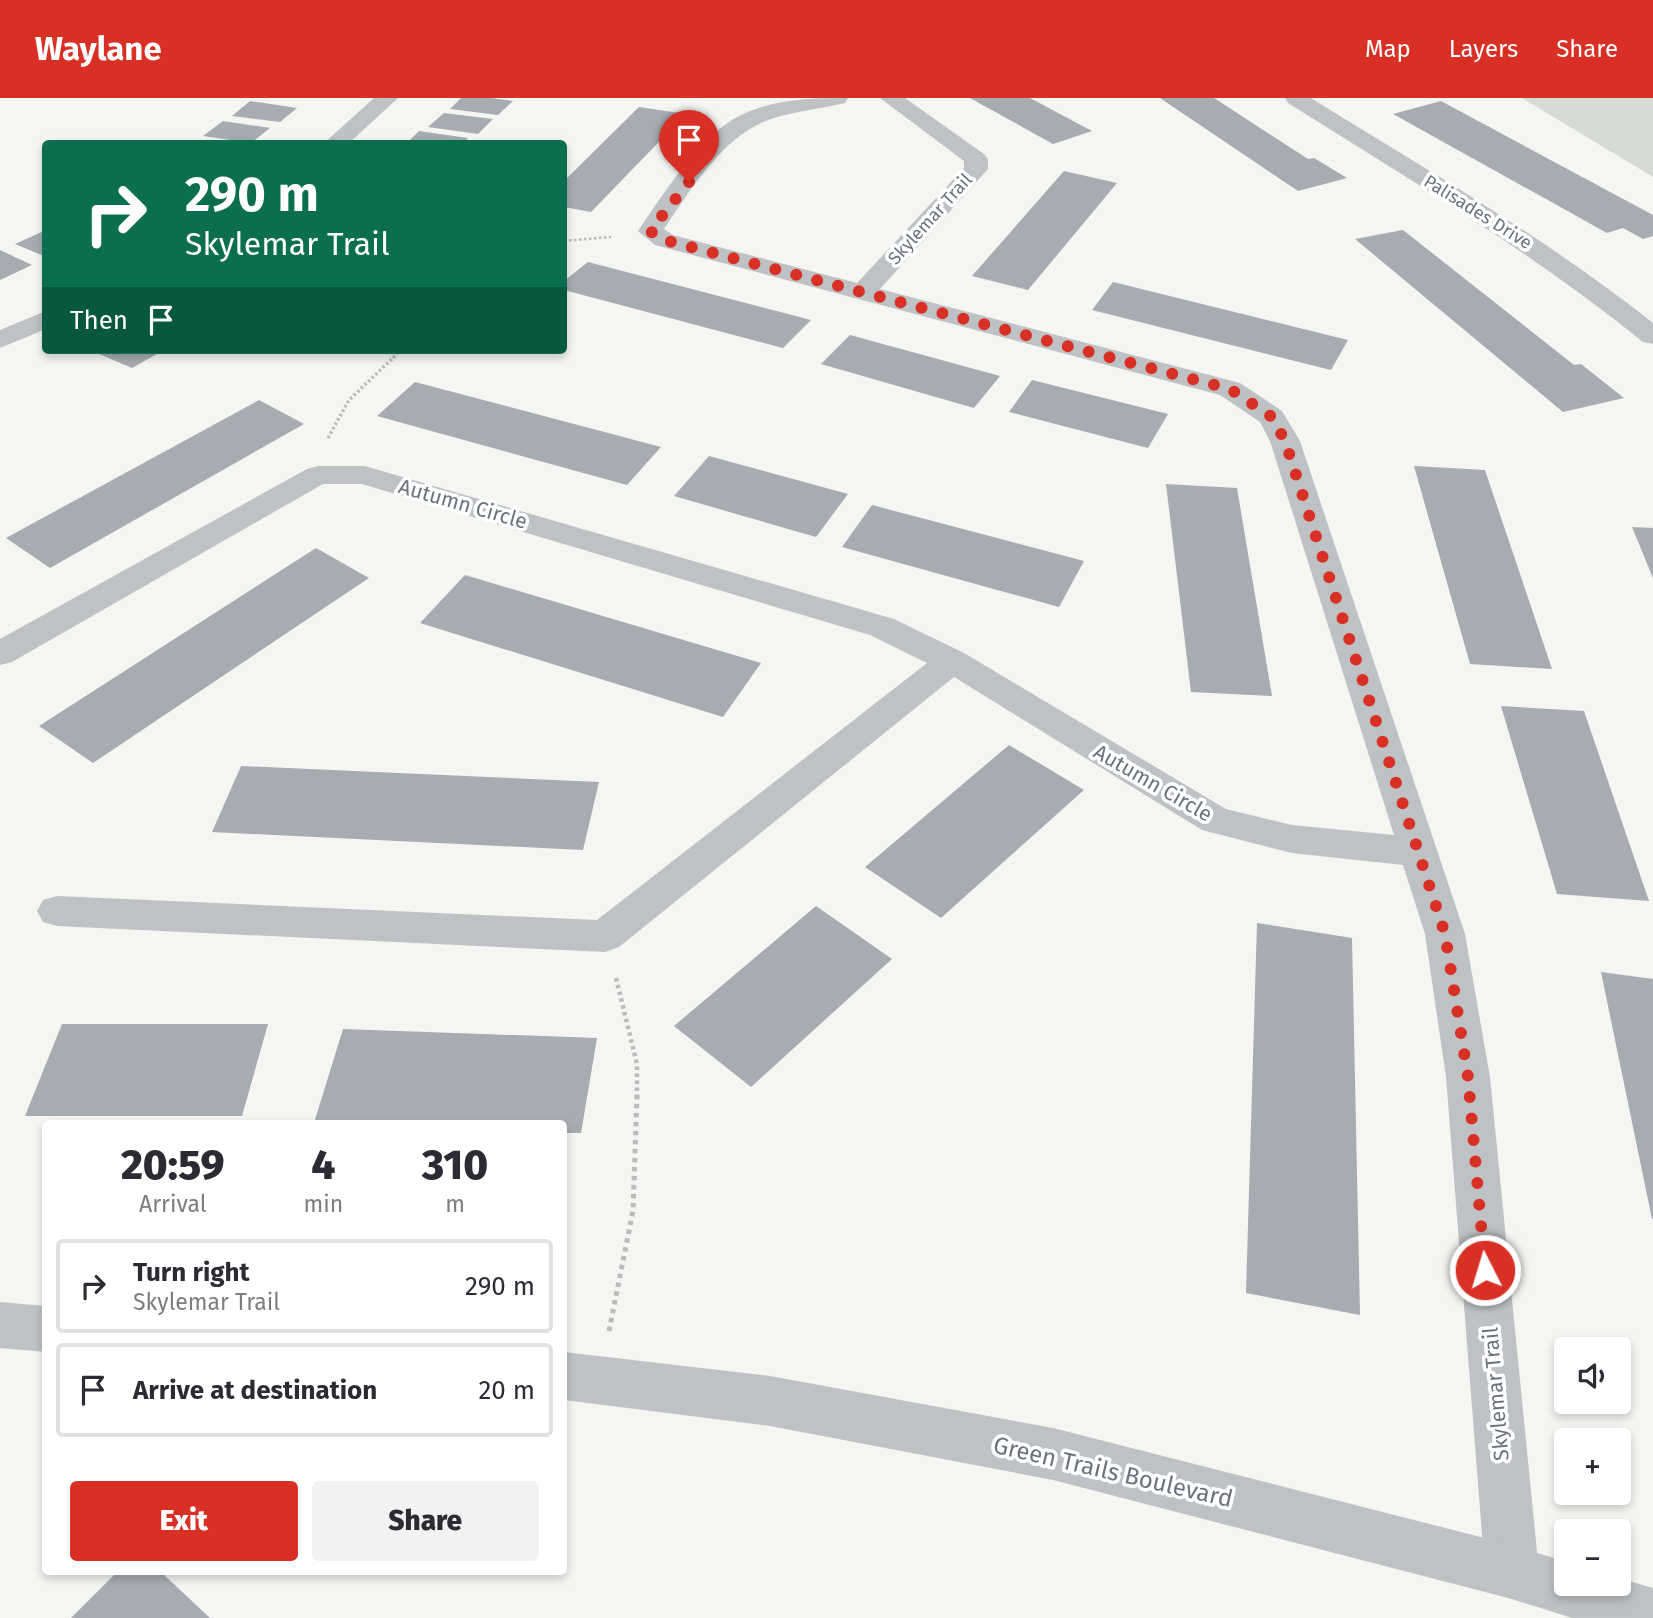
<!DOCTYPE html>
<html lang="en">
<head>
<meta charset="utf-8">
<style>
  body { margin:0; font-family:"Fira Sans",sans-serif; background:#f2f2f3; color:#2b2b33; height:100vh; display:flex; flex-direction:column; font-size:26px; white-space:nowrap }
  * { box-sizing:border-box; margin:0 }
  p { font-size:23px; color:#7c7c81 }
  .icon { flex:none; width:38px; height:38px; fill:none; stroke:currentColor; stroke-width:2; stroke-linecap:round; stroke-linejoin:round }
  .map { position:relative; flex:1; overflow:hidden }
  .details { position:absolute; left:42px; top:1022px; width:525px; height:455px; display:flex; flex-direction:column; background:#fff; border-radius:7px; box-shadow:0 4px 10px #0003 }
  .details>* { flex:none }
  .top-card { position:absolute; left:42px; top:42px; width:525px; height:214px; border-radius:7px; box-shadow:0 4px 10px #0003; background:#0b6e4f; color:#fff; overflow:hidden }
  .controls { position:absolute; left:1554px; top:1239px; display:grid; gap:14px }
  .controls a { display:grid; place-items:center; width:77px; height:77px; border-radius:7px; background:#fff; box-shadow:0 4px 10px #0003; font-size:35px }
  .pin { position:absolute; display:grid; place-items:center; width:60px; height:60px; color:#fff; margin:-72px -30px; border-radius:50% 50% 50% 0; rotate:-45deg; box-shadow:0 0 7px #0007 }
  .pin .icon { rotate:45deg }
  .me { position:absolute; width:77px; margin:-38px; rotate:355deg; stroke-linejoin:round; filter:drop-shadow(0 0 5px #0008) }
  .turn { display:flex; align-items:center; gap:24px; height:147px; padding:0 28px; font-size:32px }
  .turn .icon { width:91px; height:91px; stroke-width:2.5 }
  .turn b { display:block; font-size:49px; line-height:60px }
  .then { display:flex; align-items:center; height:66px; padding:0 28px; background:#0003; gap:14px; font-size:26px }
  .eta { display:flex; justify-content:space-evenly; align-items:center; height:119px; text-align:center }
  .eta b { font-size:42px; font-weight:800; line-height:49px }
  .cta { display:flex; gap:14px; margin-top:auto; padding:14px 28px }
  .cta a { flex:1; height:80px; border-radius:7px; background:#d93025; color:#fff; font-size:28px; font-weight:800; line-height:80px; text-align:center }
  .cta a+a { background:#f2f2f3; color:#2b2b33 }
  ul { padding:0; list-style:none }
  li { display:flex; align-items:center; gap:21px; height:94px; margin:0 14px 10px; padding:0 14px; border:4px solid #e1e1e2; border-radius:7px }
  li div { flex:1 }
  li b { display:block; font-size:26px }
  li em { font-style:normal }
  header { display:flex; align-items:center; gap:42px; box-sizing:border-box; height:98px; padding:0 35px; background:#d93025; color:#fff }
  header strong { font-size:33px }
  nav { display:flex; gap:38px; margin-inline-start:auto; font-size:24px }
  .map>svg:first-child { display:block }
</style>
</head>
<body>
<header>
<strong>Waylane</strong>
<nav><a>Map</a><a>Layers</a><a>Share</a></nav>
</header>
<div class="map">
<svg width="1653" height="1520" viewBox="0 0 1653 1520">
  <rect width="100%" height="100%" fill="#f5f5f2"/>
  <path fill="#d6dbd4" d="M1522 0H1653V79Z"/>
  <path fill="#a6acb1" d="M461 0H491L513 3 498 17 450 11Z
    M970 0H1030L1092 33 1053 46Z
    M1160 0H1214L1308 61 1314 60 1347 80 1298 93Z
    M250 3 297 10 280 24 232 18Z
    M1441 3 1653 117V138L1643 141 1623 130 1607 135 1393 16Z
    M639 9 686 16 591 114 564 109V83Z
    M444 15 493 21 478 36 428 29Z
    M223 23 270 30 251 45 203 38Z
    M419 33 468 40 463 46H406Z
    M1064 73 1117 85 1028 192 972 178Z
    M46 132V159L15 146Z
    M1403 132 1574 267 1581 266 1624 300 1563 314 1355 141Z
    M0 152 32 167 0 182Z
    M588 164 811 222 783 250 564 192V183Z
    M1113 184 1348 242 1331 272 1092 212Z
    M850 237 1000 278 974 310 821 266Z
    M90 252H164L132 270Z
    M1032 282 1168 316 1148 350 1009 314Z
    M415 284 661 349 627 387 377 318Z
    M259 302 304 326 50 470 6 440Z
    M709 358 848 396 816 439 674 398Z
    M1414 368 1485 372 1552 571 1470 566Z
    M1166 386 1237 390 1272 598 1191 594Z
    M872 407 1084 463 1059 509 842 449Z
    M1632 429 1653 430V480Z
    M316 450 369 480 93 665 39 628Z
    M465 477 761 565 723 619 420 525Z
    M1501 608 1584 613 1649 803 1557 796Z
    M1009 647 1084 692 941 820 865 769Z
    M241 668 599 684 583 752 212 734Z
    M816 808 892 861 751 989 674 928Z
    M1257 825 1352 840 1360 1217 1246 1195Z
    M1601 874 1653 881V1121H1652Z
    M62 926H268L242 1018H25Z
    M343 931 597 940 581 1035H564V1026L314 1025Z
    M117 1474H161L210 1520H71Z"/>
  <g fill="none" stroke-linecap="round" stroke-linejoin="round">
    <path stroke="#b9bbbd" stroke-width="2.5" stroke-dasharray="2.5 2.5" stroke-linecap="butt" d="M564 143 611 139
      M393 260 401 252"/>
    <path stroke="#b9bbbd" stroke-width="3.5" stroke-dasharray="2.5 2.5" stroke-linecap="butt" d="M328 340 349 302 395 258"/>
    <path stroke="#b9bbbd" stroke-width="4.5" stroke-dasharray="3.5 3.5" stroke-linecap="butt" d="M616 880 637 966V999"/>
    <path stroke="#b9bbbd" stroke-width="5" stroke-dasharray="4.5 4.5" stroke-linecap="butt" d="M609 1233 633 1113 637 997"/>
    <path fill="#bfc2c5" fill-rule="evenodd" d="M374 0H398L348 46H323Z
      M848 0 845 5C820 11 795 13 771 21 723 37 691 91 664 131L673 137 857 185 964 70V63L880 0H905L984 56 988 61V71L880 191 1240 285 1282 313 1300 343 1465 836 1490 979 1539 1474 1531 1493 1512 1501 1493 1493 1485 1474 1446 979 1425 836 1403 767 1292 755 1202 732 954 579 619 849 605 854 57 828 43 824 37 813 43 802 57 798 597 822 927 565 870 537 362 386H323L12 564 0 567V541L307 371 318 368H364L375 371 894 521 964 555 1226 711 1292 727 1394 737 1270 343 1260 324 1220 297 655 147 638 133C662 98 696 44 732 22 767 1 809 0 848 0Z
      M1285 0H1311C1427 72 1546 140 1653 225V246L1643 244C1532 154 1409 81 1288 5Z
      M46 213V231L0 250V232Z"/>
    <path fill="#bfc2c5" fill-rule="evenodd" d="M0 1204 46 1208V1254L0 1250Z
      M564 1254 770 1278 1053 1330 1512 1447 1566 1464V1486H1619V1480L1653 1490V1520H1572L1512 1501 1053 1382 770 1328 564 1302Z"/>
  </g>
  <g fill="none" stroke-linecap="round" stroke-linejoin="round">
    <path stroke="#d93025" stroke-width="12" stroke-dasharray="0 21.6" d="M689 84 650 133 664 142 1230 291 1272 319 1285 343 1445 836 1468 979 1485 1172"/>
  </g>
  <g text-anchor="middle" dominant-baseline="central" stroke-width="7" stroke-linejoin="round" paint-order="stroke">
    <g font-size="18" fill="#68737f" stroke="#fff">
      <text transform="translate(1478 114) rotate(32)">Palisades Drive</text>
      <text transform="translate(930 121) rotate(-48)">Skylemar Trail</text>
    </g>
    <g font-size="21" fill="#68737f" stroke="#fff">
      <text transform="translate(463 406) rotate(16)">Autumn Circle</text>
      <text transform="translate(1153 685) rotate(30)">Autumn Circle</text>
      <text transform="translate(1496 1296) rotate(-95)">Skylemar Trail</text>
    </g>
    <g font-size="24" fill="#68737f" stroke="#fff">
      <text transform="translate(1113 1374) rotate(13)">Green Trails Boulevard</text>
    </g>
  </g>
</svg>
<div class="controls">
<a><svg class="icon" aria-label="sound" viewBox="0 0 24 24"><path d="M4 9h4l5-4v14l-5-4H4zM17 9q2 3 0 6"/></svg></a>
<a>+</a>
<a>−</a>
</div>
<div class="pin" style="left:689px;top:84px;background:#d93025"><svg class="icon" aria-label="arrive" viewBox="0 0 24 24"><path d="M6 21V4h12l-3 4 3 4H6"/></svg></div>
<svg class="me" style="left:1485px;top:1172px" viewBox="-20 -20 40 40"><circle r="17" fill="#d93025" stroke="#fff" stroke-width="3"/><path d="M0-11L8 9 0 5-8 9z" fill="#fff"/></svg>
<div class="top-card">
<div class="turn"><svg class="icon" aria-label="right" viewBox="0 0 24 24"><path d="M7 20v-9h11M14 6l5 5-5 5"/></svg><div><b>290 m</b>Skylemar Trail</div></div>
<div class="then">Then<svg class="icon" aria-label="arrive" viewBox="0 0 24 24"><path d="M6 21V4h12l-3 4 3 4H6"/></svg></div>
</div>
<section class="details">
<div class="eta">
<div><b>20:59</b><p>Arrival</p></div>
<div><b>4</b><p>min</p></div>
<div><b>310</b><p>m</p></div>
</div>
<ul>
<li><svg class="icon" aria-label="right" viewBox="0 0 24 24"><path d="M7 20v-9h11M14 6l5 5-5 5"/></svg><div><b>Turn right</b><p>Skylemar Trail</p></div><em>290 m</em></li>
<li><svg class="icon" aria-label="arrive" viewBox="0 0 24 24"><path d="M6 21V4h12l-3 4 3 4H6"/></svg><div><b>Arrive at destination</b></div><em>20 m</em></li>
</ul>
<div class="cta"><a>Exit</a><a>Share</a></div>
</section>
</div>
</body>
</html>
